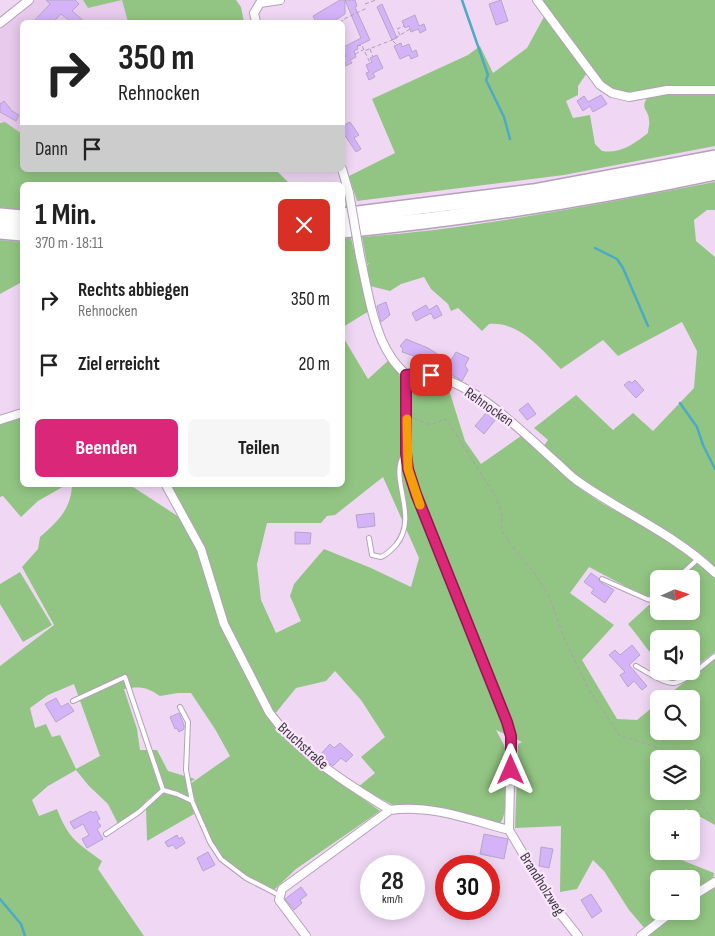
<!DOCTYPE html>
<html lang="de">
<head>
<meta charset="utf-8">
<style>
  body { margin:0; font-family:"Sofia Sans Condensed",sans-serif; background:#f6f6f6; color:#222; height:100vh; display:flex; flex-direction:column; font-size:19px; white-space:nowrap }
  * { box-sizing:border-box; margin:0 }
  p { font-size:16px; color:#767676 }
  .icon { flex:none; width:28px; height:28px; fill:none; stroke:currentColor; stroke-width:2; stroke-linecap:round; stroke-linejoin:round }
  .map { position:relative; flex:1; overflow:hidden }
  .panel { position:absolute; left:20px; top:182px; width:325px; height:305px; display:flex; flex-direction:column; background:#fff; border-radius:8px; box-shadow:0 2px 12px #0003 }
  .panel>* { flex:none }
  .top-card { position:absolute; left:20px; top:20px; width:325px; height:152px; border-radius:8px; box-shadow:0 2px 12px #0003; background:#fff; color:#222; overflow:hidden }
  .needle { width:32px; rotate:87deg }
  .tools { position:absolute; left:650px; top:570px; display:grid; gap:10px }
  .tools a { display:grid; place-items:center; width:50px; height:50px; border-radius:8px; background:#fff; box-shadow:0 2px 12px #0003; font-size:25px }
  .speed { position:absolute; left:360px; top:855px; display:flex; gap:10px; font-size:25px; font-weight:700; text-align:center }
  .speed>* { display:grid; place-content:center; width:65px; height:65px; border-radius:50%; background:#fff; box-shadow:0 2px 12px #0003; line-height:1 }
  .speed small { font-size:12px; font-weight:400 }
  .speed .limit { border:8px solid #d22; background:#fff; color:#111 }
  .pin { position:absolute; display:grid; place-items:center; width:42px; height:42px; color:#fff; margin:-21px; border-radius:10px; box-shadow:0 2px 8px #0006 }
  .me { position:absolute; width:55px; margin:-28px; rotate:0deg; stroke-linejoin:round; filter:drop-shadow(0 0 4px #0008) }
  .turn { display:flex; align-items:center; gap:18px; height:105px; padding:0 15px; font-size:22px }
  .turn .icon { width:65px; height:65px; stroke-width:2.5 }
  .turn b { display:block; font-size:35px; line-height:42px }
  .then { display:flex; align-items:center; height:48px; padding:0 15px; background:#0003; gap:10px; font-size:19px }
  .round { display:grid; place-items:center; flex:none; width:52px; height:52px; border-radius:8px; background:#f6f6f6 }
  .head { display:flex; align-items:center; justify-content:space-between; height:85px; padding:0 15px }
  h1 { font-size:30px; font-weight:700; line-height:38px }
  .action { display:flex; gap:10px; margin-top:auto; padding:10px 15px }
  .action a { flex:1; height:58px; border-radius:8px; background:#db2777; color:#fff; font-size:20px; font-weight:700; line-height:58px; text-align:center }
  .action a+a { background:#f6f6f6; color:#222 }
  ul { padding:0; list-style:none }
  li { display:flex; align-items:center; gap:15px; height:65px; padding:0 15px }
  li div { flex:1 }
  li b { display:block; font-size:19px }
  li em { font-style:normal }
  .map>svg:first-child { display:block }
</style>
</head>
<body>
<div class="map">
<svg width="715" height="936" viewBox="0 0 715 936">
  <rect width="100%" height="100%" fill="#f0d8f5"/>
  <path fill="#e7caec" d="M34 0H83L88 8 122 0 128 22H22V134L0 121V28Z"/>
  <path fill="#92c583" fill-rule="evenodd" d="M83 0H236L241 7 244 22H128L122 0 88 8Z
    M543 0H715V88L628 94 617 92 600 83Z
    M545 15 587 73 578 86V95L566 101 573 118 590 115 595 144 602 151C620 154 634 144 648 133 648 129 650 124 649 120 649 109 639 109 648 97L667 93 715 94V146L564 175 357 201 349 176 395 153 372 99 468 55 480 46 493 73 527 48Z
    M5 122 22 134V170H276L291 185H22V210L0 207V123Z
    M715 182V210H707L694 220 696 241 715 257V570L578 477 543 447 548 440 534 428 576 395 613 430 633 413 653 431 694 388 697 351 682 322 618 356 603 340 561 369C542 350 519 321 489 324L482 331 458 308 451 311 448 304 431 289 424 277 401 284 390 291 370 286 367 265 370 263 367 264 362 237C481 228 598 204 715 182Z
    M351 238 369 311 343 327V239Z
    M0 240 22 242V286L20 283 0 294Z
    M343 337 368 379 390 359 401 378 412 383 416 378 431 377 443 382 449 390 465 441 481 464 521 436C545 456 568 481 594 498 625 519 666 532 693 559L692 563 674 579H659V592L651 597 642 595 589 567 570 593 614 625 582 660 617 719 637 720 659 702V731H691V699H663L715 658V825L686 809 675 819H659V838L654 849 714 873 713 880 691 895V879H659V911H670L647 931 629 910 604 871 593 860 577 889 560 892 561 826 515 828 518 744 522 742 496 730C499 736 503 742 505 748 508 763 509 810 501 822L495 823 417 805 401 804 393 805 358 787 375 773 361 757 385 737 361 700 335 671 326 681 296 688 274 715 223 617 200 539 169 485H342ZM383 477 419 558 411 587 371 568 324 549 294 584 290 596 301 621 276 633 261 600 257 564 267 523H321L327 516 335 515ZM659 759H691V791H659Z
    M22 417V485H66L38 501 21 517 3 496 0 497V425Z
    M72 485H130L182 519 198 548 222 626 267 715 337 780 380 811 296 869 274 890C257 881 233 871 221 856 204 836 198 808 190 784L230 756 215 729 191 693H178L160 696C147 687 140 686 124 689L137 729 140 750H157L168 771 195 779 186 785 194 814 147 841 146 807 148 798 144 805 118 824 108 804 89 786 76 770 48 786 32 800 39 816 57 809C68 838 77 843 102 861L98 869 144 936H0V666L54 625 22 567 38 549 40 537C57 522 71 510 72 485ZM74 684 100 756 76 769 60 735 52 737 46 724 35 728 30 708 48 695Z
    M699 562 715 576V652L691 670V639H659V662C647 650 639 637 628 624L659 596V611H691V579H679Z
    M20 572 52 625 23 642 0 604V584Z
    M715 884V936H643L676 911H691V900Z"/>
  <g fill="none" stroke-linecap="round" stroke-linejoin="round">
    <path stroke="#4caac4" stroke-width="2.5" d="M462 0 488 75 486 80 504 117 510 139
      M595 248 617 259 623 268 648 326
      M680 403 697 427 703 445 715 469
      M0 899 21 924 25 936"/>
  </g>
  <path fill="#d4b3f8" stroke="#b4a7c5" d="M46 0H75L79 4 72 11 85 22H71L61 14 53 22H33L50 4Z
    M340 0H355L357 6 355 7 370 40 357 46 358 49 354 51 356 57 350 60 352 63 345 66 342 58 346 56 342 48 361 38 345 0V14L334 21 316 22 313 16Z
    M501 0 508 21 496 25 489 4Z
    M382 4 397 38 392 40 377 7Z
    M415 15 419 26 424 24 426 30 420 33 418 29 411 32 409 26 405 28 402 21Z
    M401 43 402 47 409 44 412 52 416 50 418 56 411 59 409 55 400 59 394 46Z
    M377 55 383 68 373 73 375 77 369 80 366 73 369 72 366 65 372 62 370 58Z
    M601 95 607 104 593 112 590 106 583 111 577 101 584 96 588 102Z
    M4 101 12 111 19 115 16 121 0 112V104Z
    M350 122 359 135 354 138 361 149 356 152 342 131V126Z
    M386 302 390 315 381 322 377 306Z
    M426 305 429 310 437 305 442 315 434 319 431 313 416 321 412 313Z
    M406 339 428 348 450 362 456 352 469 358 465 366 468 370 462 381 429 361 402 352 403 349 400 346Z
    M635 380 644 390 636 398 624 385 629 381 632 383Z
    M528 403 536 414 527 420 519 410Z
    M487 412 496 419 484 434 475 426Z
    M374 513 375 526 358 528 356 515Z
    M295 532 311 533 310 544H295Z
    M591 573 598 578 600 582 614 590 605 603 591 593 594 589 584 582Z
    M632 645 640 655 629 665 647 686 642 690 634 681 628 687 620 675 625 672 609 655 615 650 620 655Z
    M56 698 61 707 68 703 74 711 56 722 45 704Z
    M179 713 184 725V729L179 732 177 728 175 729 170 717Z
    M340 743 353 755 346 762 341 758 333 766 319 756 330 744 334 748Z
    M91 811 93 813 96 811 100 819 97 821 101 826 97 829 103 839 87 848 82 839 89 835 83 824 74 829 70 822Z
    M484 834 508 839 504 859 480 854Z
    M177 835 179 839 182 837 185 843 176 849 173 845 168 847 165 842Z
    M541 847 553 849 549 868 539 866Z
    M208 852 215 865 203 871 197 858Z
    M301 887 307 895 300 900 302 903 294 910 285 899Z
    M591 894 602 911 592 918 581 900Z"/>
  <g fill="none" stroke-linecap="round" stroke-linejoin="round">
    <defs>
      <path id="lane" d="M369 538 372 555 381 557C388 554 391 550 396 545 420 516 388 478 404 455
        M602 579 647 599 651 600 659 594
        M676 579 698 559
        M636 666C646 671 660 682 672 683 684 684 705 663 715 656
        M73 701 125 677 163 790
        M180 707 188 722 186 770 192 801 210 842 221 859 246 878 279 895
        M106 834 139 812 163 790 177 794 192 801"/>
      <path id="street" d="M537 0 600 85 612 93 629 97 667 90H715
        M256 22 254 13 260 3 280 0
        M0 23 29 0
        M342 169 349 193
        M360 256C367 287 373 331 391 357 395 364 401 369 406 375
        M406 375V453L408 469 416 494 507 722 511 736 509 830 555 907 578 936
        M406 375C459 365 520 430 556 462 564 469 571 477 579 482 623 513 676 535 715 573
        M0 420 22 413
        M166 485 201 549 224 624 269 712C298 753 347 784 390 810
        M691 897 715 882
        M306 936 279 900 282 889 390 810C430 804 471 820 509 830
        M641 936 673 911"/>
      <path id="highway" d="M0 216 22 218
        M342 216 533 192 715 158
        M342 230C468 218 592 198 715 172
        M0 231 22 233"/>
    </defs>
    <use href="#lane" stroke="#b69fba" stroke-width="6"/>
    <use href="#street" stroke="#b69fba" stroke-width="10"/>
    <use href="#highway" stroke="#b69fba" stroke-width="18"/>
    <path stroke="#af9cb3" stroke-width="1" stroke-dasharray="4 2.5" stroke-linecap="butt" d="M365 4 376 0
      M342 24V20L367 8
      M400 35 397 29 404 26
      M393 41 397 45
      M357 46 362 45 364 51 392 40 410 29
      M370 49 373 57
      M365 52 370 63
      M355 54 363 50
      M414 418 430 425 446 419 496 497 502 515 501 530 519 555 535 574 549 596 565 640 589 690 619 735 656 747 666 759
      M691 791 715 823"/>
    <use href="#lane" stroke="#fff" stroke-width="4"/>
    <use href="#street" stroke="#fff" stroke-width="8"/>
    <use href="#highway" stroke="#fff" stroke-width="15"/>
    <defs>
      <path id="street-bridge" d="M349 193 360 256"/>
    </defs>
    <use href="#street-bridge" stroke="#b69fba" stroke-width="10" stroke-linecap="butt"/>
    <use href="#street-bridge" stroke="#fff" stroke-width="8"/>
  </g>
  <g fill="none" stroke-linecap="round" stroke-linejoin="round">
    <defs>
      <path id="route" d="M431 375 415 374 406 375V453L408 469 416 494 507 722 511 736V770"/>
    </defs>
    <use href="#route" stroke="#8e194d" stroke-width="12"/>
    <use href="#route" stroke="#db2777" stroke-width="9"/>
    <path stroke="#f59e0b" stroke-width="9" d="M407 419 408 469 420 505"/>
  </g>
  <g text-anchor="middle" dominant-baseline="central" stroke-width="4.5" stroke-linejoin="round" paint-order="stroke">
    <g font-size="15" fill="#3d343f" stroke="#fbe8fe">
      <text transform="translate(489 407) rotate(35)">Rehnocken</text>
      <text transform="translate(303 746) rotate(42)">Bruchstraße</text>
      <text transform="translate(542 884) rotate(58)">Brandholzweg</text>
    </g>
  </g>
</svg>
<div class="tools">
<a><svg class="needle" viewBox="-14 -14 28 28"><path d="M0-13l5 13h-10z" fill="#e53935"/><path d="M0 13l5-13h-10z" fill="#767676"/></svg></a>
<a><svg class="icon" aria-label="sound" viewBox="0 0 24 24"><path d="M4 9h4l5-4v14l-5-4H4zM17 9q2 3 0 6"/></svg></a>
<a><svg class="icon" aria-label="search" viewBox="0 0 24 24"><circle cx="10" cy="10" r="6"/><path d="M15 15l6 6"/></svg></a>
<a><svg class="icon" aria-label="layers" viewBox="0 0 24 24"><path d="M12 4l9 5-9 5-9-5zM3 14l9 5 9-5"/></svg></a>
<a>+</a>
<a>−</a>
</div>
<div class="speed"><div>28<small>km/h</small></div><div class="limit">30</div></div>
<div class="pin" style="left:431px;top:375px;background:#d93025"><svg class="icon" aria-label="arrive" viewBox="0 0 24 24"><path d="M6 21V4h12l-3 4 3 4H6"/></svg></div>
<svg class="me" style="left:511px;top:770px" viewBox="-20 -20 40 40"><path d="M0-17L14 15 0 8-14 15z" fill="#db2777" stroke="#fff" stroke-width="4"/></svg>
<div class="top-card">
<div class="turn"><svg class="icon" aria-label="right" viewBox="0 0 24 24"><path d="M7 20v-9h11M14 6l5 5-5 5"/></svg><div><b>350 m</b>Rehnocken</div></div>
<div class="then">Dann<svg class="icon" aria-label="arrive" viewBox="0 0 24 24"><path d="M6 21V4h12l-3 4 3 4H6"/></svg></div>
</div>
<section class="panel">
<div class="head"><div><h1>1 Min.</h1><p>370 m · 18:11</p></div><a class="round" style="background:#d93025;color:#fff"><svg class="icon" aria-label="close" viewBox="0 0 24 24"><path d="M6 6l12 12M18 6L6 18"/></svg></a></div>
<ul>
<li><svg class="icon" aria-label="right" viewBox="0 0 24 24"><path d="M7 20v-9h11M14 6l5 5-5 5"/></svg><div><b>Rechts abbiegen</b><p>Rehnocken</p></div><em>350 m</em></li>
<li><svg class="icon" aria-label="arrive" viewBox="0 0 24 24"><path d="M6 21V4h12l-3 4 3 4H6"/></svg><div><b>Ziel erreicht</b></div><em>20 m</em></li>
</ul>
<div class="action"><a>Beenden</a><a>Teilen</a></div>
</section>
</div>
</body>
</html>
